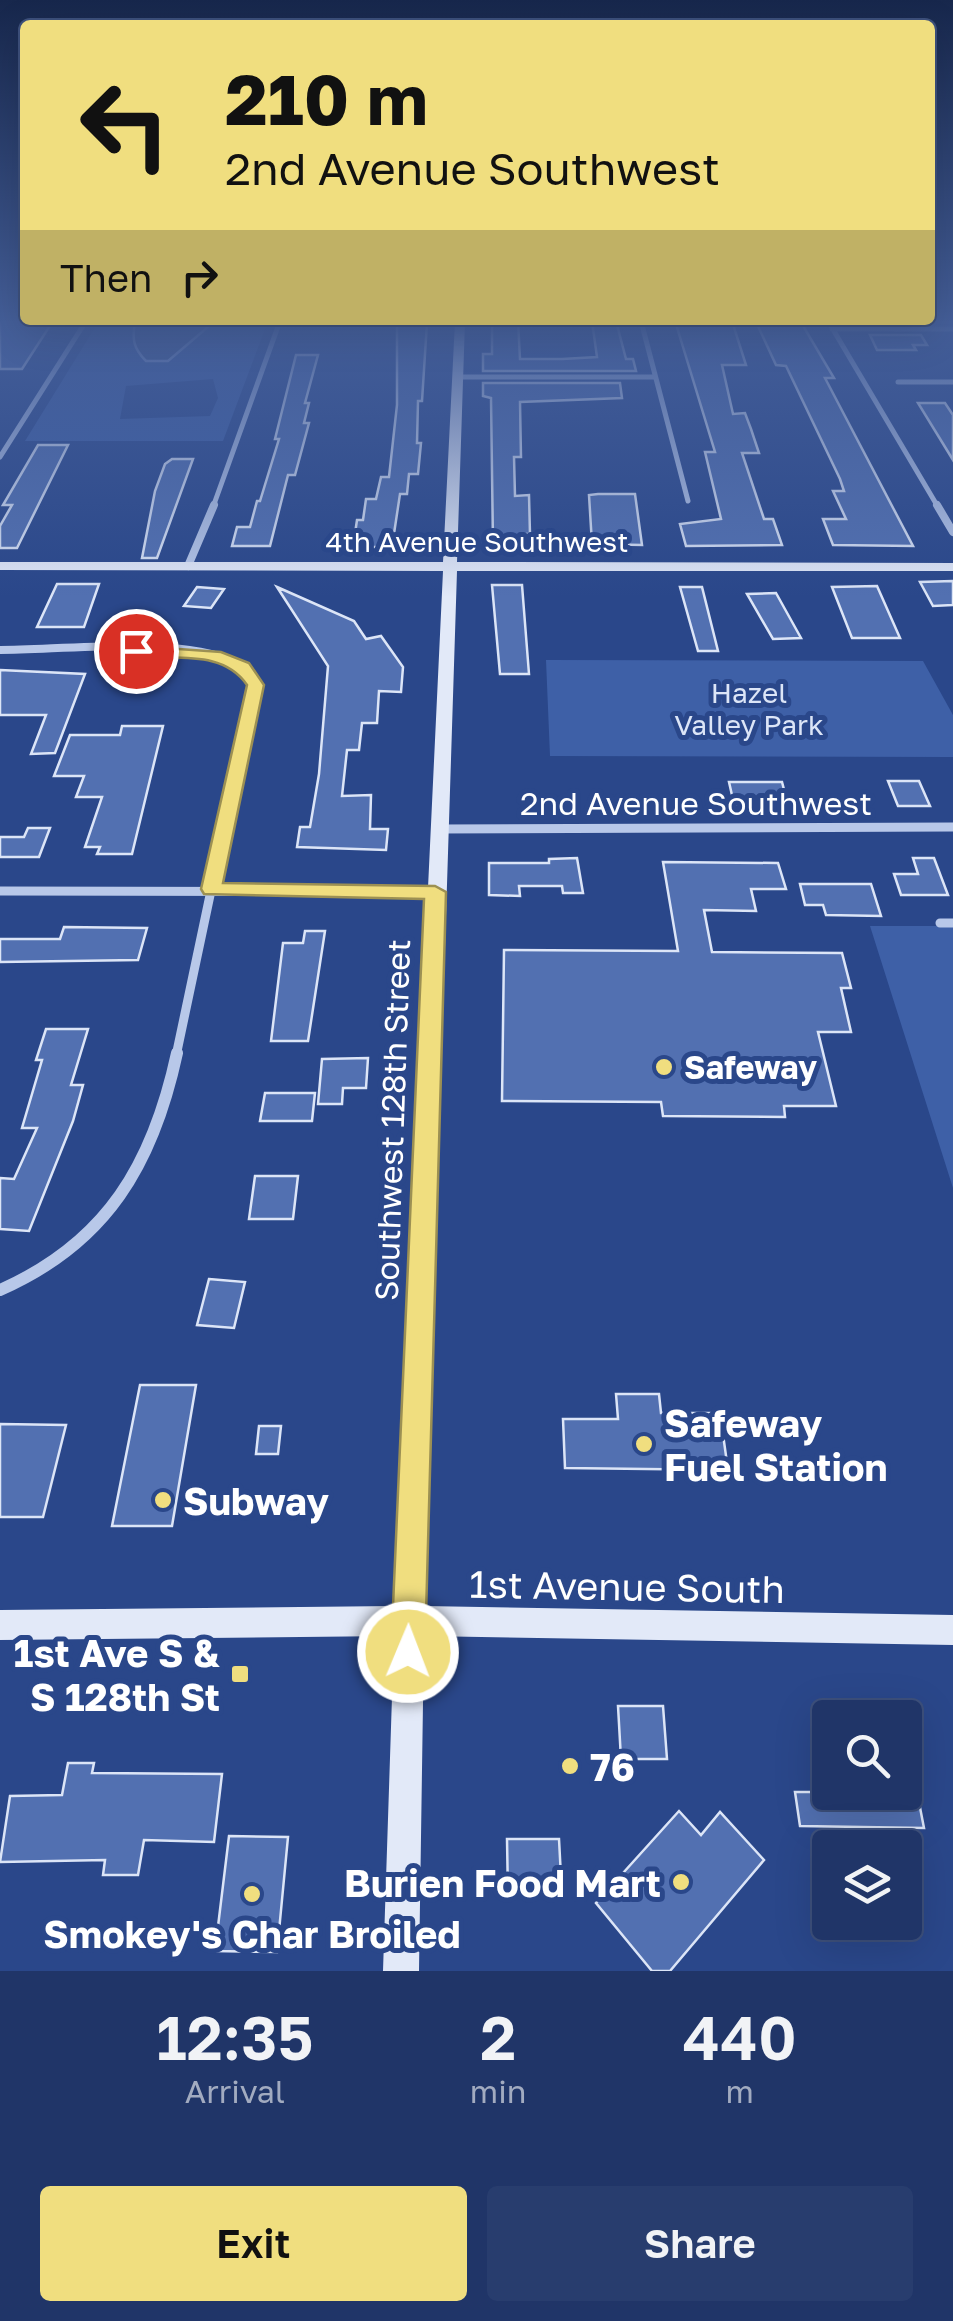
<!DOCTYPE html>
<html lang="en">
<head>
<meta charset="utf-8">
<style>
  body { margin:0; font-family:"Golos Text",sans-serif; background:#283d6e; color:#f1f3f6; height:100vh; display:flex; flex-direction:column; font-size:38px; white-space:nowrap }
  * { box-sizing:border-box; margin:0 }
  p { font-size:32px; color:#a2abc0 }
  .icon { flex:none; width:55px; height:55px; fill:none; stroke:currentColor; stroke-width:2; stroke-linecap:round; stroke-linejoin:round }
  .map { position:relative; height:1971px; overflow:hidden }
  .drawer { display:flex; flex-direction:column; background:#203568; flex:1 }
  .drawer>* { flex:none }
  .guide { position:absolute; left:20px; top:20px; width:915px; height:305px; border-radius:10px; box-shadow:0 10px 40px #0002,0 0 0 2px #3d507c; background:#f0de7f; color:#111; overflow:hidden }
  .controls { position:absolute; left:812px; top:1700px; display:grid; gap:20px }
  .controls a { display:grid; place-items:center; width:110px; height:110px; border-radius:10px; background:#203568; box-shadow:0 10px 40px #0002,0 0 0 2px #3d507c; font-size:50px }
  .pin { position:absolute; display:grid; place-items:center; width:85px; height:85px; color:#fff; margin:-42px; border:5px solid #fff; border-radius:50%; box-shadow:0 2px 10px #0007 }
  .me { position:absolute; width:110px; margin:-55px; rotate:1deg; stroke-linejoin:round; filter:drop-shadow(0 0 8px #0008) }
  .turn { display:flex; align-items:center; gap:35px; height:210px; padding:0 40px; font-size:45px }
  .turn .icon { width:130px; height:130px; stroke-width:2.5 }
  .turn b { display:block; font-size:70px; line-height:85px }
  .then { display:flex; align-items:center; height:95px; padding:0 40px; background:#0003; gap:20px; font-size:38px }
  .eta { display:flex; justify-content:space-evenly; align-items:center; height:170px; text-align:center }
  .eta b { font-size:60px; font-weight:600; line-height:70px }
  .action { display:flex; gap:20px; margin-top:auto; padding:20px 40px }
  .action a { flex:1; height:115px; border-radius:10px; background:#f0de7f; color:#111; font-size:40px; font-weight:600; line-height:115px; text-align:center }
  .action a+a { background:#283d6e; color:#f1f3f6 }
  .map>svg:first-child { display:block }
</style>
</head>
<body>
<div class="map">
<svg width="953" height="1971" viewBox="0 0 953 1971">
  <rect width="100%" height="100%" fill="#2a478a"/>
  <path fill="#3e60a7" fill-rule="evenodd" d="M99 321H135V345L173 356 215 321H268L223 441H25ZM213 379 218 398 210 416 120 419 126 386Z
    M546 660 923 661 953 715V757L550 756Z
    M870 926H953V1188Z"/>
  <path fill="#435888" stroke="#adc1e9" stroke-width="2.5" d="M135 321H215L168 361H146C133 348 132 339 135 321Z"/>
  <path fill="#5270b1" stroke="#dce5f7" stroke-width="2.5" d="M0 321H53L22 369H0Z
    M397 321 427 323 422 401H418L417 443H421L418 474H409L407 494H400L392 547H353L357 520H363L366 499H376L381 477H389L397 405Z
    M492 321H518L520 359H562L597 357 592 321H616L626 359H633L636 371H483V354H492Z
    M708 321H732L746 365H722L733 414 745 413 751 429 759 453H742L764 519H773L782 545 686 546 680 524 721 519 705 452H715L676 324H709Z
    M757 324H802L834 378H825L913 546 833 545 823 519H846L833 491H844L840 479 786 366 776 365Z
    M870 335H921L927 345H913L916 350H877Z
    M296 355H318L305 403H309L304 423H309L295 475H288L270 546H232L237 527H250L257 501H260L279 439H275Z
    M483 383H620L622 398 520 402 521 457H514L515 496 529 495 530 534H523V545H493L491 398 483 396Z
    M918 403H945L953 415V460Z
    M38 445H68L17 548H0V526L12 505H3Z
    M172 459H193L157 558H142L155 491 165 464Z
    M598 494H635L642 545 592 544 589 495Z
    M953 581V605L933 606 920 582Z
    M57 584H99L84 627H37Z
    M492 585H522L529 674H500Z
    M877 586 900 638H852L832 587Z
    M197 587 224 589 211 608 184 606Z
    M277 587 354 621 366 639 381 636 403 667 401 692 379 691 377 723H362L359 750H347L342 796 371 795 370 829H388L386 850 297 847 300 827H310L319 774 328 666Z
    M680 587H702L718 651H698Z
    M776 593 801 638 773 639 747 594Z
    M0 670 85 674 55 753 31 754 46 715H0Z
    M122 726H163L132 854H97L100 847H85L102 797H76L84 776H54L70 735H120Z
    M888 781H919L930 806H898Z
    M729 782H782L788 805 734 804Z
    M28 828H50L39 857H0V837H24Z
    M577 858 583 893H563L562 886H519L520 896 489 895V863H549V859Z
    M913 858H934L948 895H901L894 874H918Z
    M663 862 778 863 786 889H751L756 911 704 910 712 952 842 953 851 988H841L851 1032H818L836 1106H784L785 1117 663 1116 661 1102 502 1101 504 950 678 951Z
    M800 884H871L881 916 826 915 823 905H805Z
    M64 927 147 928 138 960 0 962V939H60Z
    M305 931H325L308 1041H271L283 943H303Z
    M46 1029H88L71 1085H83L73 1121 29 1231 0 1229V1178L14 1179 37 1128H22L42 1060H36Z
    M368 1058 366 1088H343L342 1104H318L322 1059Z
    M265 1093H315L312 1121H260Z
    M255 1176H298L293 1219H249Z
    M209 1279 245 1282 234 1328 197 1325Z
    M140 1385H196L172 1526H112Z
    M616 1394H659L661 1413H720L728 1470 565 1468 563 1419H618Z
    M0 1424 66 1425 43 1517H0Z
    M259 1426H281L278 1454H256Z
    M618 1706H663L667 1759H621Z
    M68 1763H94L92 1773 222 1774 214 1842 144 1840 138 1875H103L105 1860 0 1862 10 1796 62 1795Z
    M795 1792H917L924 1828 800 1826Z
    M679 1811 701 1835 720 1812 764 1860 670 1971H652L596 1903Z
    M229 1836 288 1837 277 1952 215 1951Z
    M507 1839H559L562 1896H508Z"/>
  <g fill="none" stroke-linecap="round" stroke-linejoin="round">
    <path stroke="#b8c8e9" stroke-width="5" d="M641 321 688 501
      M828 321 938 507
      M832 329H953
      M458 377H653
      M898 382H953
      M0 457 86 321
      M213 507 280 321"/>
    <path stroke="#b8c8e9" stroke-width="8" d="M937 505 953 532
      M188 566 214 505
      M0 650C62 650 180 636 235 662 245 667 250 676 255 685L242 746"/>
    <path stroke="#b8c8e9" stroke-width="9" d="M440 829 953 827
      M0 891 435 892
      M940 923H953
      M176 1056 242 744"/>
    <path stroke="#b8c8e9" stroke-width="12" d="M0 1290C107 1243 153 1164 177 1053"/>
    <path fill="#e2e9f8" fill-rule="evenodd" d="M455 321H465L457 562 953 563V571H457L424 1606 953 1615V1645L424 1636 419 1971H383L394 1636 0 1640V1610L394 1606 443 571 0 570V562H443Z"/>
  </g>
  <linearGradient id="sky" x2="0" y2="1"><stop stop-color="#17274c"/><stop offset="0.54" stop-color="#445e98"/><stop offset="1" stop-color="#445e98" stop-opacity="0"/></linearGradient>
  <rect width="953" height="597" fill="url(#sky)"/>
  <path fill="#f0de7f" stroke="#9c9053" stroke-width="2.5" d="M136 646 221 652 249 663 264 685 223 883 435 886 446 892 425 1652 420 1664 408 1669 396 1664 391 1652 424 899 204 894 201 889 247 685C221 647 170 662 130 655V647Z"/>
  <g fill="#f0de7f" stroke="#2a478a" stroke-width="4">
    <circle cx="664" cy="1067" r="10"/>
    <circle cx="644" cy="1444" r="10"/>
    <circle cx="163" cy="1500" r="10"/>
    <rect x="230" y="1664" width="20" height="20" rx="5"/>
    <circle cx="570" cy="1766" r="10"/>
    <circle cx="681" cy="1882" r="10"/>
    <circle cx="252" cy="1894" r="10"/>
  </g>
  <g text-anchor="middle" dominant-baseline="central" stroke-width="10" stroke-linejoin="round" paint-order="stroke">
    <g font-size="28" fill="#fff" stroke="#2a478a">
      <text x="477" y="541">4th Avenue Southwest</text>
    </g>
    <g font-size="28" fill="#dce5f7" stroke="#2a478a">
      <text x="749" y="692">Hazel<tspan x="749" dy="32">Valley Park</tspan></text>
    </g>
    <g font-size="32" fill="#fff" stroke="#2a478a">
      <text x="696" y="803">2nd Avenue Southwest</text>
      <text transform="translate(392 1120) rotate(-88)">Southwest 128th Street</text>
    </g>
    <g font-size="32" font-weight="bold" fill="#fff" stroke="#2a478a" text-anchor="start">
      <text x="684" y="1067">Safeway</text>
    </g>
    <g font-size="38" font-weight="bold" fill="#fff" stroke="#2a478a" text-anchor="start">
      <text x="664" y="1422">Safeway<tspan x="664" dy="44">Fuel Station</tspan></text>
      <text x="183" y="1500">Subway</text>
      <text x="220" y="1652" text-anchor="end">1st Ave S &amp;<tspan x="220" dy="44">S 128th St</tspan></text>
      <text x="590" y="1766">76</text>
      <text x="661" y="1882" text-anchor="end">Burien Food Mart</text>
      <text x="252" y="1933" text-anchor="middle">Smokey's Char Broiled</text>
    </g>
    <g font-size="38" fill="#fff" stroke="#2a478a">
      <text transform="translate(627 1586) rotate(1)">1st Avenue South</text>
    </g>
  </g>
</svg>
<div class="controls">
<a><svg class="icon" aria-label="search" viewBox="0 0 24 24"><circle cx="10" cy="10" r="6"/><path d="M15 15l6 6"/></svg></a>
<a><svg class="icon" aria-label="layers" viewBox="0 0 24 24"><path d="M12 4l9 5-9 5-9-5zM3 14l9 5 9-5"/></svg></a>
</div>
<div class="pin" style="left:136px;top:651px;background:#d93025"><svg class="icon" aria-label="arrive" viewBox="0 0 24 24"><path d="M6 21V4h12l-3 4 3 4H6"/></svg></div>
<svg class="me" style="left:408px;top:1652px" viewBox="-20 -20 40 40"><circle r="17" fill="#f0de7f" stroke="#fff" stroke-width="3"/><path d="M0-11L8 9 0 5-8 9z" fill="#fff"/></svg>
<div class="guide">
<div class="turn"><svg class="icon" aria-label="left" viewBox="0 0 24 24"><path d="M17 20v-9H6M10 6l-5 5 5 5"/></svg><div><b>210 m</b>2nd Avenue Southwest</div></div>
<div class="then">Then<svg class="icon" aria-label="right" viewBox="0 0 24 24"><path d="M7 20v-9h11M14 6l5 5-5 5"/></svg></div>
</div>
</div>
<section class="drawer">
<div class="eta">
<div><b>12:35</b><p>Arrival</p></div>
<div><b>2</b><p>min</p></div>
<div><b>440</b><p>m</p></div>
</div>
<div class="action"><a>Exit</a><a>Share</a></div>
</section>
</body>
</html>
